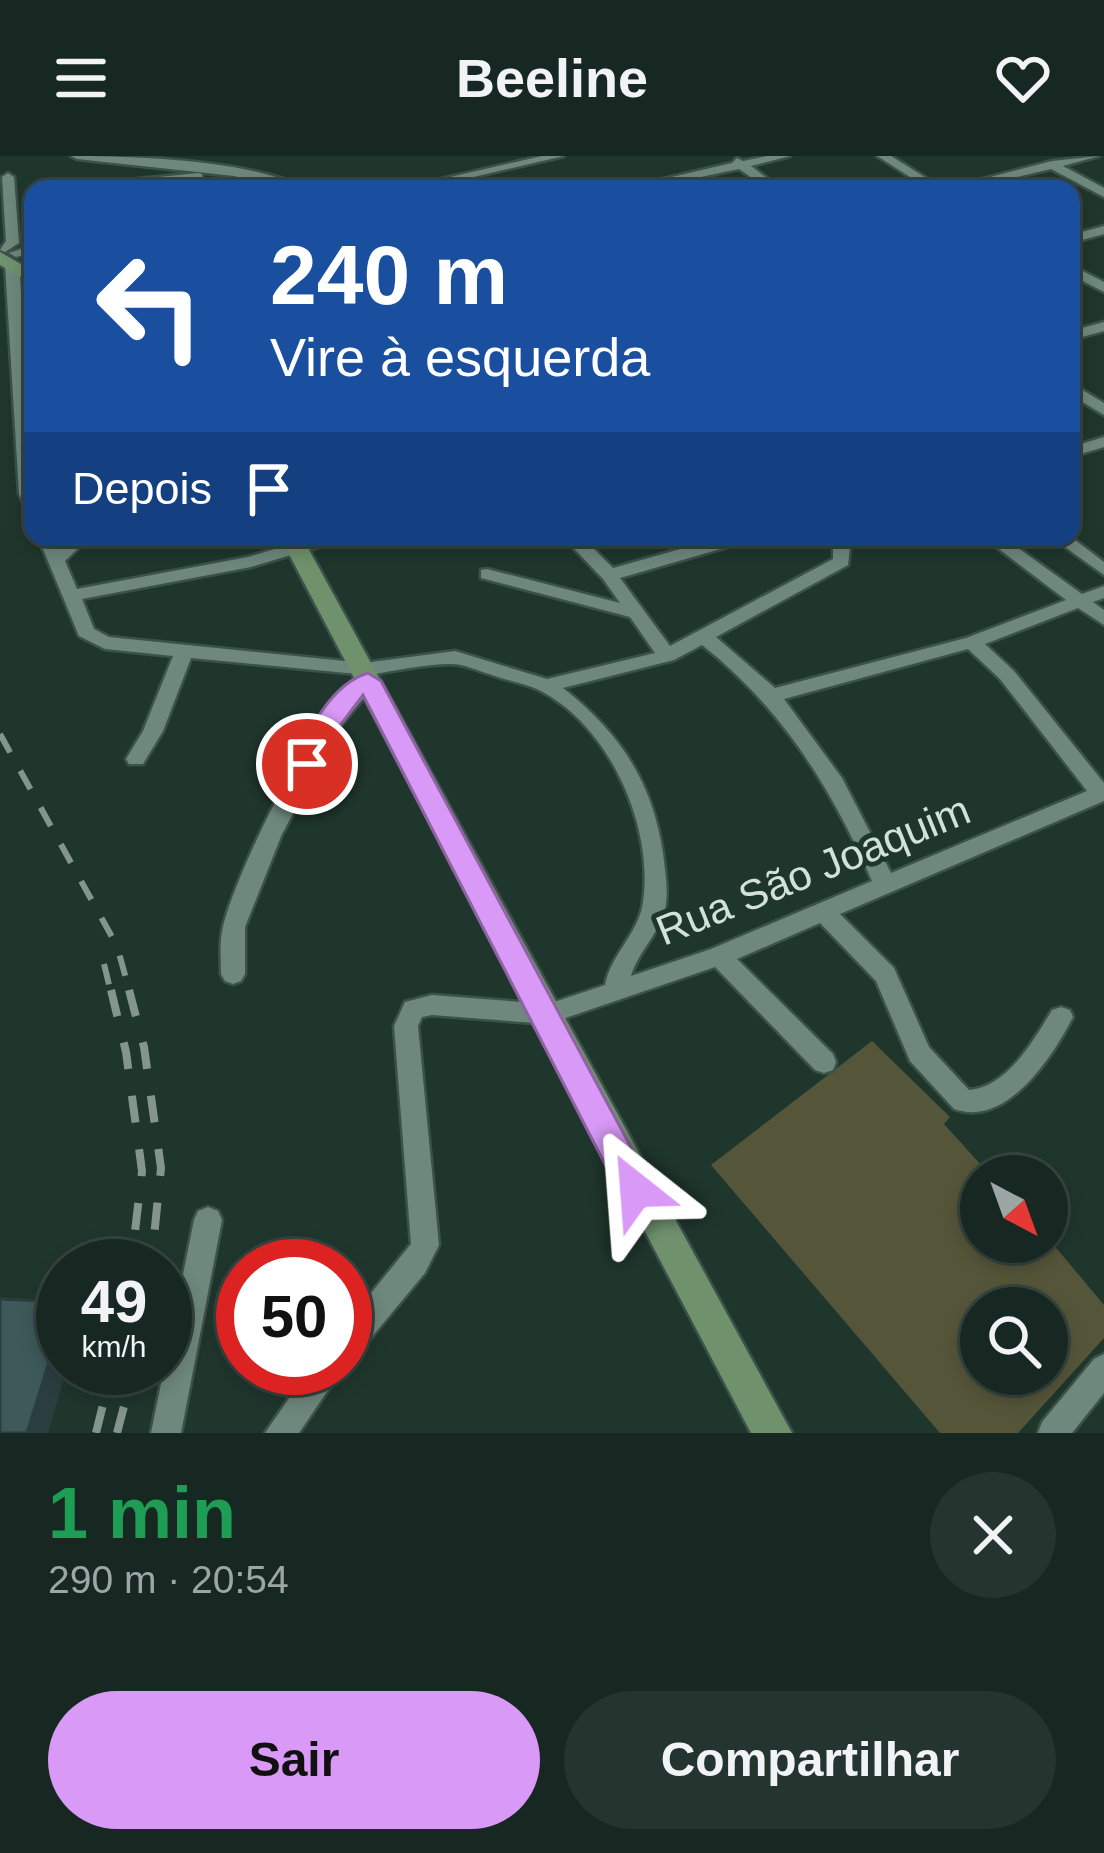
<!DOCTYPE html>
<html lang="pt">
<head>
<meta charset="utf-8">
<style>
  body { margin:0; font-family:Arial,sans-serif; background:#24342f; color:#f1f3f6; height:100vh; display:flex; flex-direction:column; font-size:45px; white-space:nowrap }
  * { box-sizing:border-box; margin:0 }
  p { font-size:39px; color:#9ea6a5 }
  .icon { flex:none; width:66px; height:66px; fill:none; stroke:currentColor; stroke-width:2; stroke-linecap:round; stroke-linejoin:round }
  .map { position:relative; height:1277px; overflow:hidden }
  .panel { display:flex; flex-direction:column; background:#172822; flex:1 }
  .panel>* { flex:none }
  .hud { position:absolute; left:24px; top:24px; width:1056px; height:366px; border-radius:24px; box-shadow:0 6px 18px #0003,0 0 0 3px #364440; background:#1a4fa0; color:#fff; overflow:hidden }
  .needle { width:78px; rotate:139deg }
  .controls { position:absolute; left:960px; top:999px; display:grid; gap:24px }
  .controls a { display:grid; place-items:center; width:108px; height:108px; border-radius:50%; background:#172822; box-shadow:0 6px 18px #0003,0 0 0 3px #364440; font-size:60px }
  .speed { position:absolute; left:36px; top:1083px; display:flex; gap:24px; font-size:60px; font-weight:700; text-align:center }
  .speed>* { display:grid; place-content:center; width:156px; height:156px; border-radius:50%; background:#172822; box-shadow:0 6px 18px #0003,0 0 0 3px #364440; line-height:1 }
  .speed small { font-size:30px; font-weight:400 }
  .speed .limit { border:18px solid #d22; background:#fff; color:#111 }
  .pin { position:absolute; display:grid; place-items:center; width:102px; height:102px; color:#fff; margin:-51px; border:6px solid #fff; border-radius:50%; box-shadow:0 3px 12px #0007 }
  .me { position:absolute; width:132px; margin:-66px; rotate:332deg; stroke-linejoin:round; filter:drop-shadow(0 0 9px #0008) }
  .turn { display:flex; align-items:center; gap:42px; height:252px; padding:0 48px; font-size:54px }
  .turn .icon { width:156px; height:156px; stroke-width:2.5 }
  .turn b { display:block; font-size:84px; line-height:102px }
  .then { display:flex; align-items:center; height:114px; padding:0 48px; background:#0003; gap:24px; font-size:45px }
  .round { display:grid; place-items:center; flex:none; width:126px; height:126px; border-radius:63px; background:#24342f }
  .headline { display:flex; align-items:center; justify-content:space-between; height:204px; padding:0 48px }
  h1 { font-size:72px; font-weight:600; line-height:90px; color:#1e9e55 }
  .cta { display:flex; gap:24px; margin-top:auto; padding:24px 48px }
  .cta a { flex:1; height:138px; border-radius:72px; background:#d99af7; color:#111; font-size:48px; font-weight:600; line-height:138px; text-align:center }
  .cta a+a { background:#24342f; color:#f1f3f6 }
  header { display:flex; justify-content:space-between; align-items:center; height:156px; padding:0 48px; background:#172822; font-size:54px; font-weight:600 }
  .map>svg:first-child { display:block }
</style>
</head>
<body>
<header><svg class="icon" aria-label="menu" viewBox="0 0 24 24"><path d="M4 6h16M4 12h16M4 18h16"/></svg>Beeline<svg class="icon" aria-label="heart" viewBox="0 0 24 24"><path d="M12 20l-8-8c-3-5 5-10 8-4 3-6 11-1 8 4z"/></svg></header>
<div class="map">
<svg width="1104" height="1277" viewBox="0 0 1104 1277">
  <rect width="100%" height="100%" fill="#1f362d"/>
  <path fill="#545539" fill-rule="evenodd" d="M872 885 950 961 944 968 991 1020H981V1086H1047V1081L1104 1149V1182L1018 1277H940L711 1009ZM981 1152H1047V1218H981Z"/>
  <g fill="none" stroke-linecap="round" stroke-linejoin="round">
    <defs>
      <path id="minor" d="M71 0C135 0 252 4 307 33H287L234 20 77 3Z
        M542 0H564L421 33H398Z
        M767 0H790L751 10 782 33H768L739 13 643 33H620L732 7 737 2 743 5Z
        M877 0H891L944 33 1052 5 1099 0 1063 10 1104 32V41L1051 13 966 33H929Z
        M8 17 14 21 19 87 5 96 0 94 6 85 2 21Z
        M198 17 202 18V24L115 33H73L79 29Z
        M1104 70V78L1071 87V79Z
        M33 89V97L16 101 9 97Z
        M12 104 19 108 33 306V355L27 354 19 338 5 108Z
        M1071 109 1104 126V136L1071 119Z
        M1104 166V175L1071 184V175Z
        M1071 227 1104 247V259L1071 239Z
        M1104 281V291L1071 301V291Z
        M38 381H56L60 391 71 381H90L65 405 77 433 248 401 314 381H341L338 385 251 411 82 443 94 473 109 481 364 507 455 495 547 523 655 497 630 461 481 422V414L487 413 620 447 603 423 563 381H582L613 412 723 381H751L748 385 620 422 670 490 833 403V381H851L848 409 716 481 775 532 966 482 1066 444 983 381H1003L1082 438 1104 430V442L1093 446 1104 454V469L1078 452 985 488 1014 515 1104 627V645L840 758 894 812 929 891 969 934C1007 931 1034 884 1052 854L1061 851 1070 854 1073 861C1053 900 1007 972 954 953L910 905 876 825 820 767 737 803 833 898 836 906 833 914 824 917 815 914 715 811 548 868 432 859 422 861 418 870 439 1089 425 1117 355 1201 345 1205V1169L411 1088 394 870 405 846 432 839 548 848 605 829C611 798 639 777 643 746 654 670 609 569 539 534 526 528 509 525 495 520 481 516 465 508 451 508 424 508 395 515 368 519L378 525 341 569 282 678 245 771V818L241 825 233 828 225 825 221 818C221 802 219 786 223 771 235 718 320 541 367 519L191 502 163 575 143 608H129L126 603 143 575 173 500 105 493 79 480ZM702 489C782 552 832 633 872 725L711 793 631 820C638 796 659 778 665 753 669 735 665 715 663 697 652 625 620 577 563 532L674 504ZM968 493 1000 523 1087 635 891 717 842 622 784 543Z
        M1051 381H1071L1104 406V419Z
        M208 1051 218 1055 222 1064 181 1277H151L194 1064 198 1055Z
        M1104 1198V1237L1072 1277H1038L1042 1266 1094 1203Z
        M310 1212H343L299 1277H265Z"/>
      <path id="major" d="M0 96 33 115V128L0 109Z
        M280 381H302L792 1277H751Z"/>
    </defs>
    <use href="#minor" stroke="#3b5149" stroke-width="5"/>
    <use href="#major" stroke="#3b5149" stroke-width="5"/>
    <use href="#minor" fill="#6e887d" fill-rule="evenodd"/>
    <use href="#major" fill="#6f926d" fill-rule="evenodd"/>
    <path stroke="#83958d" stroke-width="6" stroke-dasharray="21 21" stroke-linecap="butt" d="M0 578 117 790 130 837
      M104 808 111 837"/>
    <path stroke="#83958d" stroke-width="8" stroke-dasharray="27 27" stroke-linecap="butt" d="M111 834 126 896 142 1015 131 1110
      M129 834 144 891 161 1012 151 1110
      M96 1277 112 1212
      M117 1277 134 1212"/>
  </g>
  <path fill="#2b3e3f" d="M63 1161V1212H67L48 1277H27Z"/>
  <path fill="#3d595a" stroke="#2b3e3f" stroke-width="3" d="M0 1143 63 1146V1161L27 1277H0Z"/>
  <path fill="#d99af7" stroke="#8d64a1" stroke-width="3" d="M368 517 381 525 648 1023 653 1034 648 1045 636 1050 624 1045 363 539 332 580 317 614H298L294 608C309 574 331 528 368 517Z"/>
  <g text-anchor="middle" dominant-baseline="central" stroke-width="10" stroke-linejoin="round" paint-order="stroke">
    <g font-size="42" fill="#d3e1db" stroke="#1f362d">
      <text transform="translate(813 714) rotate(-22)">Rua São Joaquim</text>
    </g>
  </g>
</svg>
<div class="controls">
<a><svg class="needle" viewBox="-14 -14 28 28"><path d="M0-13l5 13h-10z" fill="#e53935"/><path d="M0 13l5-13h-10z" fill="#9ea6a5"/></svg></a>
<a><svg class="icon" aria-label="search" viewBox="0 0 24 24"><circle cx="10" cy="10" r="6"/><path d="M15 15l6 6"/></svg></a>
</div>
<div class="speed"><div>49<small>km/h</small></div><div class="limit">50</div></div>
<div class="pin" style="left:307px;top:608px;background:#d93025"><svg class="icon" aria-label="arrive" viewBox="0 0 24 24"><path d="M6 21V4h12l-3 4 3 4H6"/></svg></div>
<svg class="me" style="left:636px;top:1034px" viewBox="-20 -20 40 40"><path d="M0-17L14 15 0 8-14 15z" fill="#d99af7" stroke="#fff" stroke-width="4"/></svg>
<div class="hud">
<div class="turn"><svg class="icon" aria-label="left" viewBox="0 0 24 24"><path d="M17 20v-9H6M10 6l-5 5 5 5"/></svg><div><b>240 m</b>Vire à esquerda</div></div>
<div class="then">Depois<svg class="icon" aria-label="arrive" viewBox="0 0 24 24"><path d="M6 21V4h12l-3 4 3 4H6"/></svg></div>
</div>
</div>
<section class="panel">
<div class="headline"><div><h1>1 min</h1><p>290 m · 20:54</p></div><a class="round"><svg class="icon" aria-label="close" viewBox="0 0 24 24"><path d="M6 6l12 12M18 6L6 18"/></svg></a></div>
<div class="cta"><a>Sair</a><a>Compartilhar</a></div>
</section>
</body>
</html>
